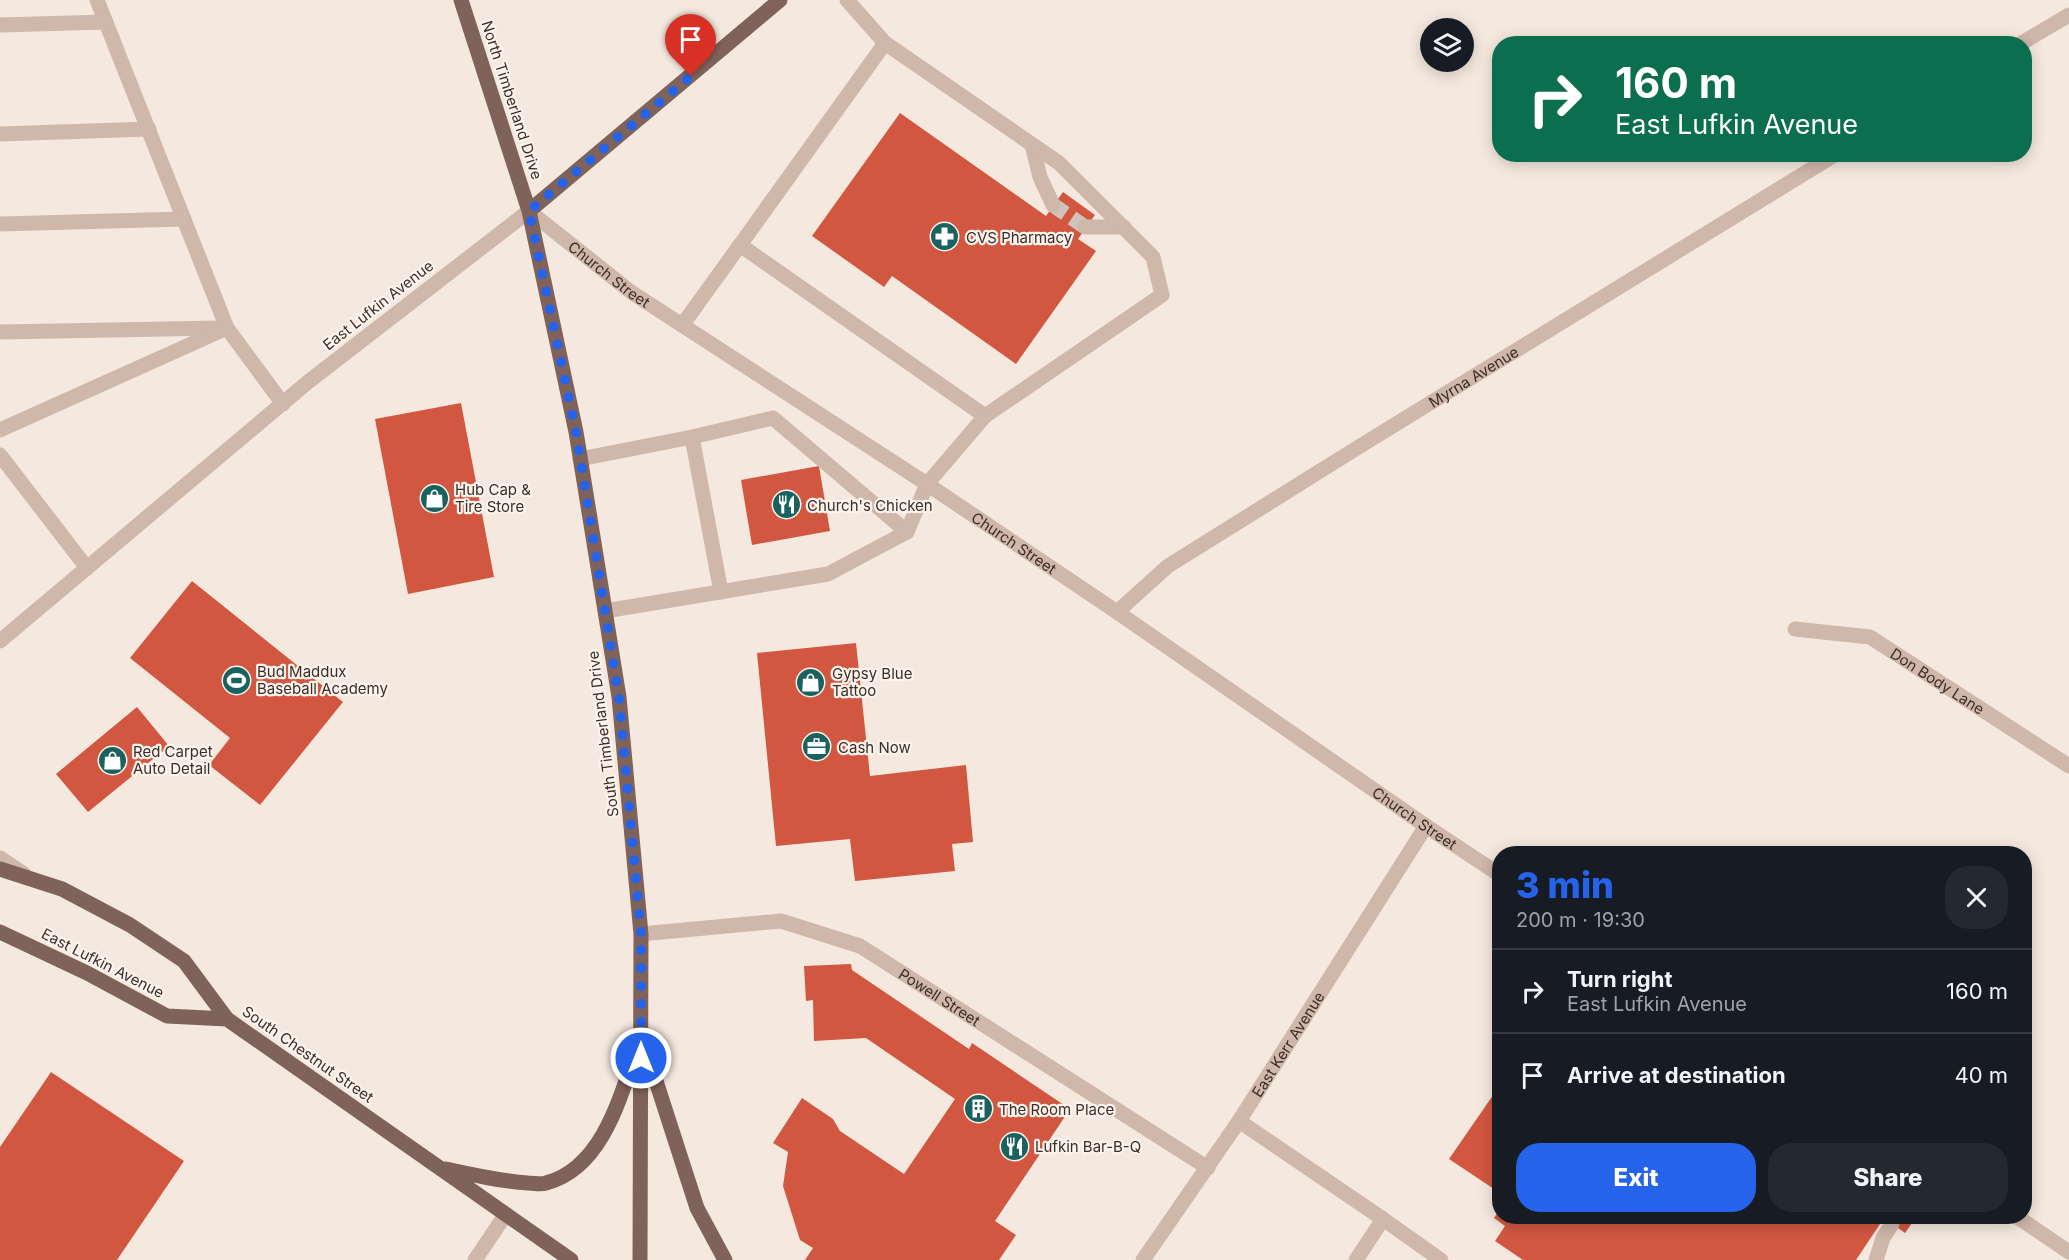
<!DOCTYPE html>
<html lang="en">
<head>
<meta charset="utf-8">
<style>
  body { margin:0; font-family:Inter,sans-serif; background:#242831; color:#f1f3f6; height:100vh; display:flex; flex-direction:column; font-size:22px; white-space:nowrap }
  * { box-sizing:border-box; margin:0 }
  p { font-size:20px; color:#9ea1a6 }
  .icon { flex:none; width:33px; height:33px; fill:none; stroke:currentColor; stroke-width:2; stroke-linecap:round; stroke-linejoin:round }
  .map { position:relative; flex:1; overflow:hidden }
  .panel { position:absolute; left:1492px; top:846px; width:540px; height:378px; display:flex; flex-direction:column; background:#171b24; border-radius:24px; box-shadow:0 3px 15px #0003 }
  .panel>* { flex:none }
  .hud { position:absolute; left:1492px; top:36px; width:540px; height:126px; border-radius:24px; box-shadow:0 3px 15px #0003; background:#0b6e4f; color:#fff; overflow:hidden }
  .tools { position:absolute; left:1420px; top:18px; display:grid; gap:12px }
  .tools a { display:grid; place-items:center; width:54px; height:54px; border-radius:50%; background:#171b24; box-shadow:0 3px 15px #0003; font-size:30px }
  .pin { position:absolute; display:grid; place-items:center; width:51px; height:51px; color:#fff; margin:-62px -26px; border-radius:50% 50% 50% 0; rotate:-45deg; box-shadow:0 0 6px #0007 }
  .pin .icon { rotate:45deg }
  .me { position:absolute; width:66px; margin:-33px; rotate:0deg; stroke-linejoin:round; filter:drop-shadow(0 0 4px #0008) }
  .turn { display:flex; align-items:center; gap:21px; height:126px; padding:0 24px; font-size:27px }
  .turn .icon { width:78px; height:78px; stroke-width:2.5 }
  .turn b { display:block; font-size:42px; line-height:51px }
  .round { display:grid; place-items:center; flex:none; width:63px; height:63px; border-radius:24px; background:#242831 }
  .head { display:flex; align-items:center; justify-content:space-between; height:102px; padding:0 24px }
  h1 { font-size:36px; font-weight:800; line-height:45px; color:#2563eb }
  .cta { display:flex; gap:12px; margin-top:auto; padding:12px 24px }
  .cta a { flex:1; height:69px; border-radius:24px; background:#2563eb; color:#fff; font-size:24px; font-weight:800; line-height:69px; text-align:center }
  .cta a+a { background:#242831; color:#f1f3f6 }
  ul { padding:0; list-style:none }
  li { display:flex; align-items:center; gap:18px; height:84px; padding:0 24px; border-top:2px solid #363941 }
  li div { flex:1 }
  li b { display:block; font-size:22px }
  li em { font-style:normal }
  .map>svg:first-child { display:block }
</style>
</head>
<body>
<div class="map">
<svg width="2069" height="1260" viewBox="0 0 2069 1260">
  <rect width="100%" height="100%" fill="#f5e9df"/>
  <path fill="#d25740" d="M900 113 1046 216 1063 192 1095 215 1078 239 1096 251 1016 364 892 276 884 287 812 236Z
    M461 403 494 577 408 594 375 419Z
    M819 466 830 531 752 545 741 480Z
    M192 581 343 702 260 805 209 765 230 738 130 658Z
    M856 643 870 776 966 765 973 842 952 844 955 871 855 881 850 839 776 846 757 653Z
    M137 707 169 746 88 812 56 774Z
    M851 964 852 970 969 1049 972 1043 1070 1109 995 1221 1016 1235 999 1260H805L813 1248 800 1240 783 1186 788 1152 773 1143 802 1098 833 1119 840 1131 904 1174 955 1099 866 1038 814 1041 813 1000 806 1001 804 966Z
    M51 1072 184 1161 117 1260H0V1147Z
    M1500 1085V1193L1449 1159Z
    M1500 1209V1216H1917L1905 1233 1884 1218 1856 1260H1523L1495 1241 1505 1226 1494 1218Z"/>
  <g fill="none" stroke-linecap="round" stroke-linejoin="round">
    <path stroke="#d0c3bb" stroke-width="15" stroke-dasharray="15 8" stroke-linecap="butt" d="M1053 205 1085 227"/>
    <g stroke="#cfb7a9" stroke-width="15">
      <path d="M97 0 227 328 283 404"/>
      <path d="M0 25 106 22"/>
      <path d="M2020 44 2069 15"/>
      <path d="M0 134 149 129"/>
      <path d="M1032 145 1040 177 1053 205"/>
      <path d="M0 224 184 219"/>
      <path d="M1085 227H1124"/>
      <path d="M740 245 885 43"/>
      <path d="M683 324 740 245 985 416 1162 295 1153 257 1059 163 885 43 847 0"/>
      <path d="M0 332 221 328"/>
      <path d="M0 430 227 328"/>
      <path d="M692 437 773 418 907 532"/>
      <path d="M0 455 87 568"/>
      <path d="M580 459 692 437 721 592"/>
      <path d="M605 611 828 574 907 532 927 484 985 416"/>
      <path id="s1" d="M1117 612 1168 566 1365 443 1836 154"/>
      <path id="s2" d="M1795 629 1870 637 2069 766"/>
      <path id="s3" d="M0 641 308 382 529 211 631 292 927 484 1117 612 1426 826 1500 875"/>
      <path d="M0 858 24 874"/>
      <path id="s4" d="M641 934 781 921 860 946 1208 1168"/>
      <path d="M1239 1121 1383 1219"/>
      <path d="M2016 1216 2069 1252"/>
      <path d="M475 1260 506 1214"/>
      <path id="s5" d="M1143 1260 1239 1121 1426 826"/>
      <path d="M1356 1260 1383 1219 1441 1260"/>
      <path d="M1876 1260 1883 1238 1892 1224"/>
    </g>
    <path stroke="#7f6259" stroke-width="15" d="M461 0 529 211 576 432 619 697 641 934 640 1260
      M529 211 780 0
      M0 869 62 889 130 925 184 961 227 1019 571 1260
      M0 932 87 973 167 1016 227 1019
      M645 1047 697 1208 725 1260
      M446 1169C473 1175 500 1181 528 1183 534 1183 541 1185 546 1183 603 1168 621 1095 637 1047"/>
  </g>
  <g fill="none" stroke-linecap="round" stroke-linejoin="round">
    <path stroke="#2563eb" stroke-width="10" stroke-dasharray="0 18" d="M641 1058V934L619 698 576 432 529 211 691 76"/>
  </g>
  <defs>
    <symbol id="pharmacy-disc" viewBox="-11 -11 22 22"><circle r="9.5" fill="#1a6260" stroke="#fcf3ec"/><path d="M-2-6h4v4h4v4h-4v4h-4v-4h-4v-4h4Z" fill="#fff"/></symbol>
    <symbol id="shop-disc" viewBox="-11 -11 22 22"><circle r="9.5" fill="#1a6260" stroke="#fcf3ec"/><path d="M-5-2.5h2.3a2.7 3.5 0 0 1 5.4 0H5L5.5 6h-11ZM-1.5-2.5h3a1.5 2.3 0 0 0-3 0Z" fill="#fff"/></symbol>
    <symbol id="restaurant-disc" viewBox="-11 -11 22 22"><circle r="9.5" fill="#1a6260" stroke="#fcf3ec"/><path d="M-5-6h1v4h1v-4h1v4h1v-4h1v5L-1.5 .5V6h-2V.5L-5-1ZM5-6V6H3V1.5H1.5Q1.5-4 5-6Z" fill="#fff"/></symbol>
    <symbol id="stadium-disc" viewBox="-11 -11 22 22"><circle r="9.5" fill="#1a6260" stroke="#fcf3ec"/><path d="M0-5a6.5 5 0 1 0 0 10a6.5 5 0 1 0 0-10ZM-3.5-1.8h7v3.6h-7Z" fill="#fff"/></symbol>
    <symbol id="office-disc" viewBox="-11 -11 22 22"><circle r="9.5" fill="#1a6260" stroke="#fcf3ec"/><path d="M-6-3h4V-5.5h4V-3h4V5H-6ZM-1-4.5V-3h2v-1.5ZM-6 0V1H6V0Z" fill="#fff"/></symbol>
    <symbol id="building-disc" viewBox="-11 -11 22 22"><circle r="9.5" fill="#1a6260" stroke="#fcf3ec"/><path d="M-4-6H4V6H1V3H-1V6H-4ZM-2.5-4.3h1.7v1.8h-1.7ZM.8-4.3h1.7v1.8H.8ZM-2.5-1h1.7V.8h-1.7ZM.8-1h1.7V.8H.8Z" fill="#fff"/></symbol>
  </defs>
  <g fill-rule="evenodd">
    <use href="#pharmacy-disc" x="928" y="220" width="33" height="33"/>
    <use href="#shop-disc" x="418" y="482" width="33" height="33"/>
    <use href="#restaurant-disc" x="770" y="488" width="33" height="33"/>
    <use href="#stadium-disc" x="220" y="664" width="33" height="33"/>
    <use href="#shop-disc" x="794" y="666" width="33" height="33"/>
    <use href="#office-disc" x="800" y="730" width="33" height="33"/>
    <use href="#shop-disc" x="96" y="744" width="33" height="33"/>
    <use href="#building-disc" x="962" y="1092" width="33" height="33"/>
    <use href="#restaurant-disc" x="998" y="1130" width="33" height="33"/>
  </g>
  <g text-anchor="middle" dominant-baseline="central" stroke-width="4.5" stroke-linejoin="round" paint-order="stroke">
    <g font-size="15" fill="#3c2d29" stroke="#fcf3ec">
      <text transform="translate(512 100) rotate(72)">North Timberland Drive</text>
      <text stroke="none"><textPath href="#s3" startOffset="784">Church Street</textPath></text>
      <text transform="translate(378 305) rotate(-38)">East Lufkin Avenue</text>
      <text stroke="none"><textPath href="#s1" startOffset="428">Myrna Avenue</textPath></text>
      <text stroke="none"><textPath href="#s3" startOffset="1270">Church Street</textPath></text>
      <text stroke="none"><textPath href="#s2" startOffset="156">Don Body Lane</textPath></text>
      <text transform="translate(603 734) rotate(-97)">South Timberland Drive</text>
      <text stroke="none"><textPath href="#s3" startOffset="1756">Church Street</textPath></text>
      <text transform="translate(103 963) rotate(27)">East Lufkin Avenue</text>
      <text stroke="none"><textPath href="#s4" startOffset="318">Powell Street</textPath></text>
      <text stroke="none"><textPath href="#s5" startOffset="260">East Kerr Avenue</textPath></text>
      <text transform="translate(308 1054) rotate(35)">South Chestnut Street</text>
    </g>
    <g font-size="15" fill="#3c2d29" stroke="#fcf3ec" text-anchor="start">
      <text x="966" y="237">CVS Pharmacy</text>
      <text x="455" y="489">Hub Cap &amp;<tspan x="455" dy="17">Tire Store</tspan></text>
      <text x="807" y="505">Church's Chicken</text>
      <text x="257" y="671">Bud Maddux<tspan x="257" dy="17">Baseball Academy</tspan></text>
      <text x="832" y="673">Gypsy Blue<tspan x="832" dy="17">Tattoo</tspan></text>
      <text x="838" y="747">Cash Now</text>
      <text x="133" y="751">Red Carpet<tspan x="133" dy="17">Auto Detail</tspan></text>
      <text x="999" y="1109">The Room Place</text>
      <text x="1035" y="1146">Lufkin Bar-B-Q</text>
    </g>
  </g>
</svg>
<div class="tools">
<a><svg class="icon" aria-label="layers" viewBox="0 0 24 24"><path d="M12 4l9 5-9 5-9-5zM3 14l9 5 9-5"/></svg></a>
</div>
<div class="pin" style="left:691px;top:76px;background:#d93025"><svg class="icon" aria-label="arrive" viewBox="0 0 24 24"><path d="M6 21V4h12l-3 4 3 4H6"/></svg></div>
<svg class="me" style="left:641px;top:1058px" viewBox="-20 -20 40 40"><circle r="17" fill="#2563eb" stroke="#fff" stroke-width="3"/><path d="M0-11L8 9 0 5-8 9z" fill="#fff"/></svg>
<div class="hud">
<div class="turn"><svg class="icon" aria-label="right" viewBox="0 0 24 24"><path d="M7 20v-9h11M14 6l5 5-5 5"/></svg><div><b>160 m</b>East Lufkin Avenue</div></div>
</div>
<section class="panel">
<div class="head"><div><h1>3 min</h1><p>200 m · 19:30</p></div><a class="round"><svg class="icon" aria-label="close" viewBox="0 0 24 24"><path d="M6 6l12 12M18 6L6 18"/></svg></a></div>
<ul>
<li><svg class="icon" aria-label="right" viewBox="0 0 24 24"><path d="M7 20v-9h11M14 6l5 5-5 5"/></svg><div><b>Turn right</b><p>East Lufkin Avenue</p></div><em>160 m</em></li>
<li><svg class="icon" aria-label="arrive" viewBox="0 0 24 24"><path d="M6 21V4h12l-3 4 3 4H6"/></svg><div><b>Arrive at destination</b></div><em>40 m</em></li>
</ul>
<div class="cta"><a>Exit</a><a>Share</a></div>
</section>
</div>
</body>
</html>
